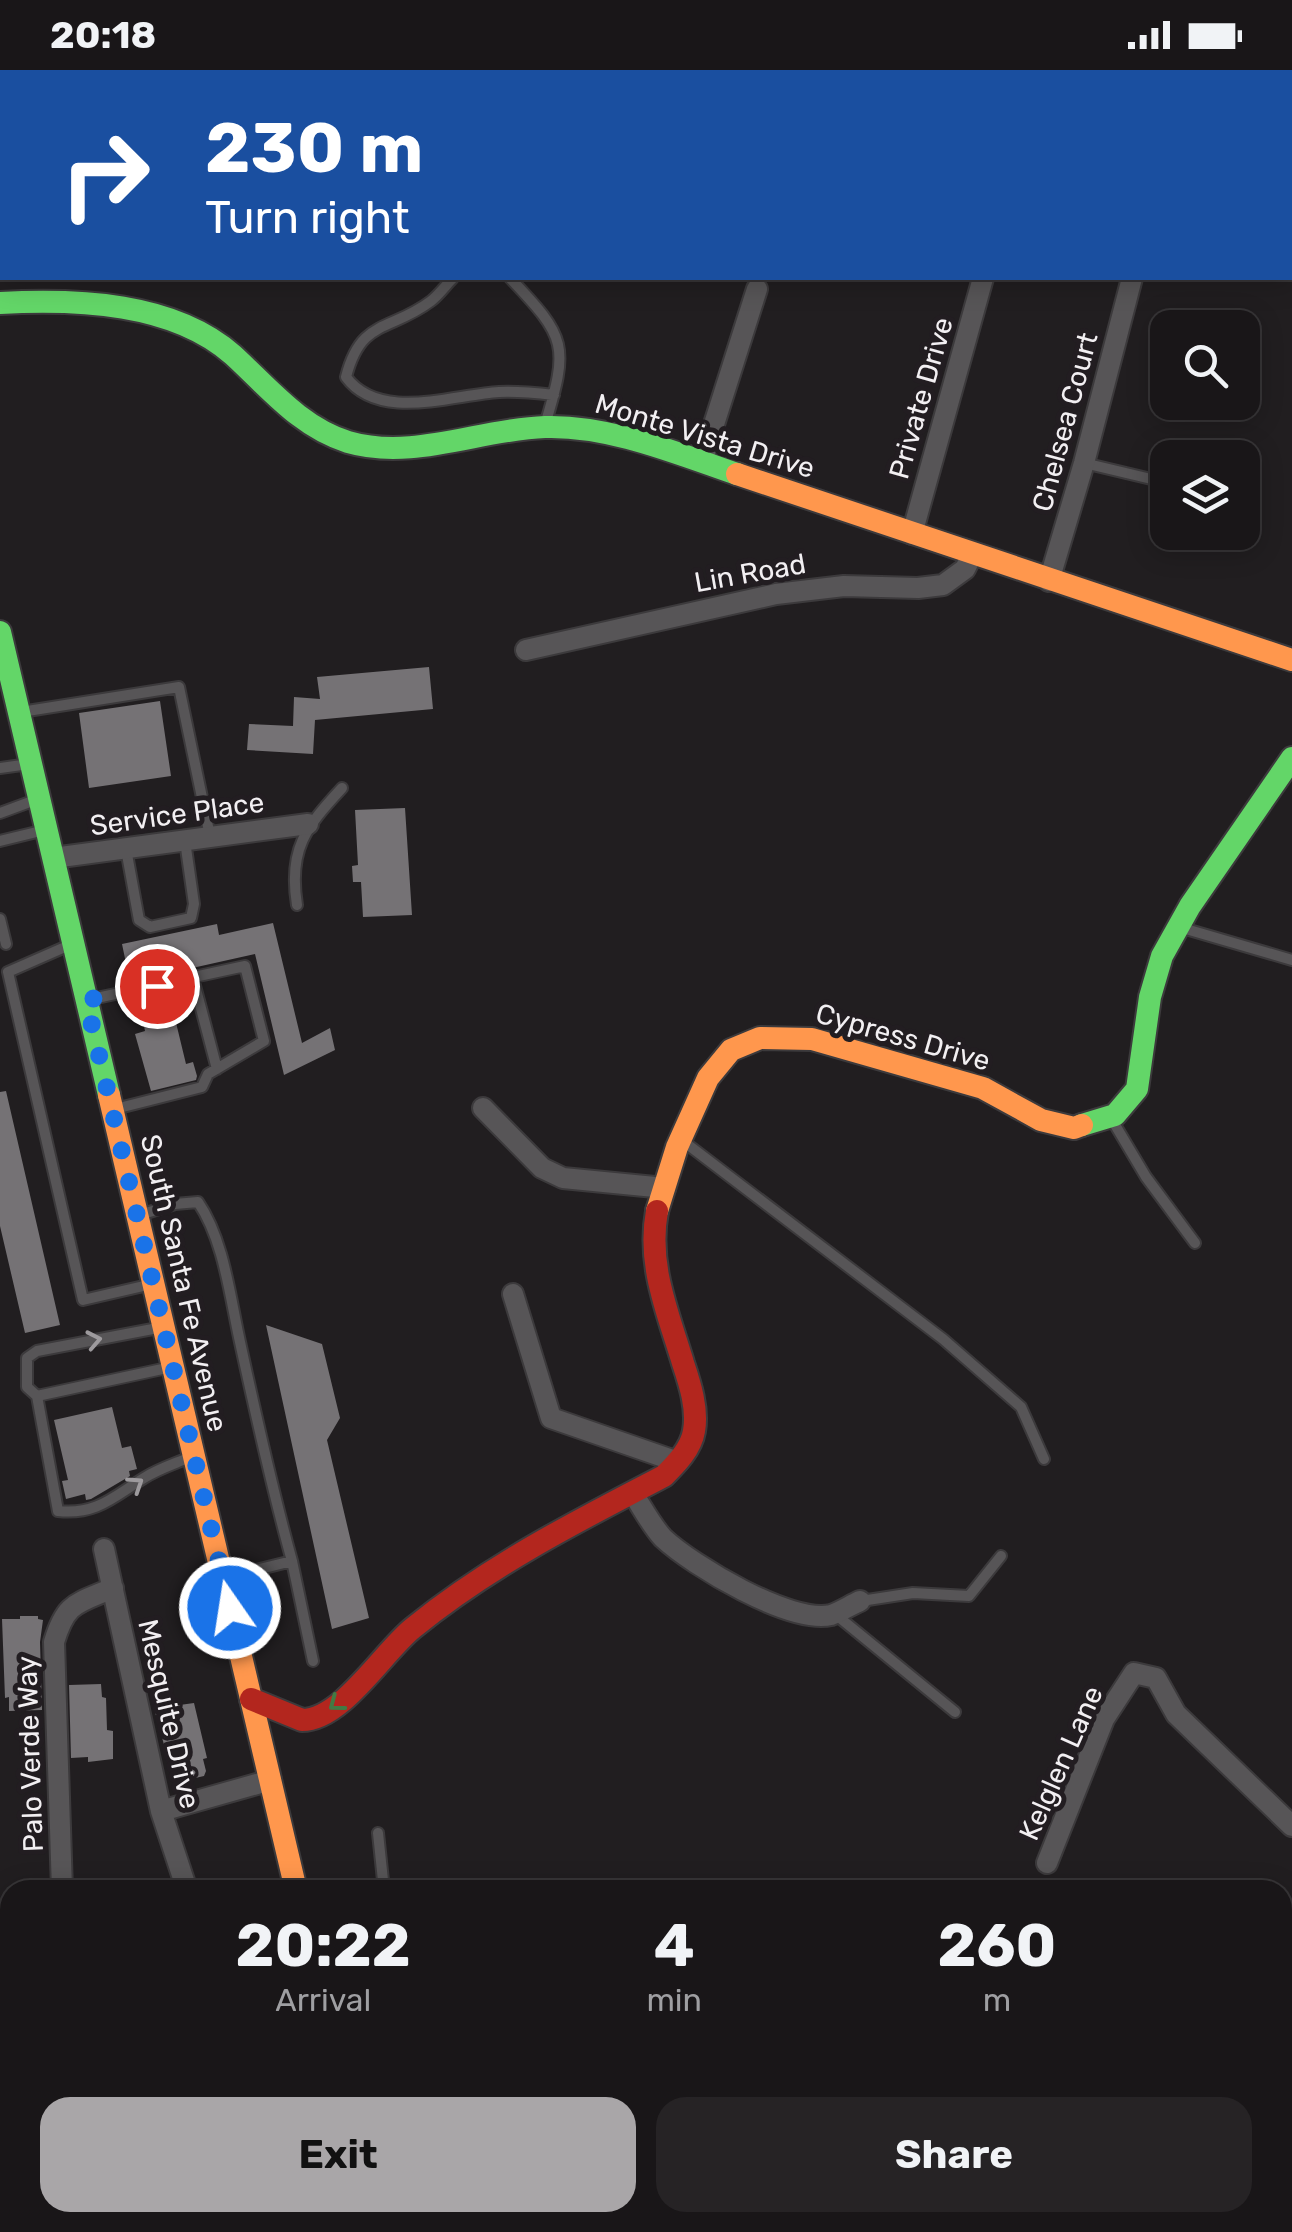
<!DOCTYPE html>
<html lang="en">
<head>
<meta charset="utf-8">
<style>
  body { margin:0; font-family:Rubik,sans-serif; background:#262325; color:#f1f3f6; height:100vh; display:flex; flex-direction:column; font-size:38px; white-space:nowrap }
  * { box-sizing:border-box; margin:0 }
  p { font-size:32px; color:#9f9fa2 }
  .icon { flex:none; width:55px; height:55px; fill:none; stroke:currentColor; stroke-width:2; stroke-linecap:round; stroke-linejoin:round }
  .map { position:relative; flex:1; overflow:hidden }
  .side { position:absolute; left:0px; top:1810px; width:1292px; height:352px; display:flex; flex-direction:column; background:#191618; border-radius:30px 30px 0 0; box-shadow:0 5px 25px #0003,0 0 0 2px #373537 }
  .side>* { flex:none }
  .hud { position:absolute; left:0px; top:0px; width:1292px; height:210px; box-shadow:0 5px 25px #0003,0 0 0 2px #373537; background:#1a4fa0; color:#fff; overflow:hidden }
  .buttons { position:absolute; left:1150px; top:240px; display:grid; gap:20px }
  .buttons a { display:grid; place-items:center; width:110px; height:110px; border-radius:20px; background:#191618; box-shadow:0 5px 25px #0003,0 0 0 2px #373537; font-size:50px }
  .pin { position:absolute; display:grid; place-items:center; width:85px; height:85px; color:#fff; margin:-42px; border:5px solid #fff; border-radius:50%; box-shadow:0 2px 10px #0007 }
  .me { position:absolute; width:110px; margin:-55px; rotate:347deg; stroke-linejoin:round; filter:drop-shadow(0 0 8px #0008) }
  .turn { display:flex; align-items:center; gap:35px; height:210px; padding:0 40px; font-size:45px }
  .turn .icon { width:130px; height:130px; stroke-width:2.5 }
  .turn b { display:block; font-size:70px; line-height:85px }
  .eta { display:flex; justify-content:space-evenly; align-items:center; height:170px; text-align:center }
  .eta b { font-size:60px; font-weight:700; line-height:70px }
  .button { display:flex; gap:20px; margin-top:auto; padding:20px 40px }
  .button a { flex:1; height:115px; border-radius:30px; background:#a9a6a8; color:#111; font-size:40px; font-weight:700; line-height:115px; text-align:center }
  .button a+a { background:#262325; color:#f1f3f6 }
  .status { display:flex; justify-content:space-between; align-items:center; height:70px; padding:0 50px; background:#191618; direction:ltr }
  .status svg { height:28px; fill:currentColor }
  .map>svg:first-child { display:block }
</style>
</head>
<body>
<div class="status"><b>20:18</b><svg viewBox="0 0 49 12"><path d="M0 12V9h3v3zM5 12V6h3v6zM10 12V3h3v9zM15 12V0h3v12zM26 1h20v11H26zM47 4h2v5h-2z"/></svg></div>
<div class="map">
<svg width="1292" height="2162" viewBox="0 0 1292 2162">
  <rect width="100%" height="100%" fill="#211e20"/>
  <path fill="#757275" d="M429 597 433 639 315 650 313 684 247 680 249 654 293 656 294 627 320 629 317 607Z
    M160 631 171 706 89 718 79 643Z
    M405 738 412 845 363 847 361 812H353L352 796 358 795 355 740Z
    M273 853 302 973 330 958 335 980 284 1005 255 884 134 911 132 902 128 903 122 874 217 854 219 865Z
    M171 932 186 994 193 992 197 1006 196 1010 151 1021 135 964 145 961 143 951 158 947 157 936Z
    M6 1021 60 1255 25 1263 0 1156V1022Z
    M266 1255 322 1274 340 1348 327 1370 369 1548 332 1559Z
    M112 1337 122 1378 131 1376 137 1399 129 1401 130 1406 91 1429 86 1430 85 1424 66 1429 62 1411 68 1410 54 1350Z
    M20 1546H38V1549L43 1550 40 1572 42 1640 9 1641V1627L5 1628 2 1549H20Z
    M101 1614 102 1627 106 1628 107 1660 113 1661V1689L88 1692V1687L71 1688 69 1615Z
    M194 1633 207 1688 203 1689 206 1701 204 1706 178 1712 174 1711 155 1642 159 1641 158 1638Z"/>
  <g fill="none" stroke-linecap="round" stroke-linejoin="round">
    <defs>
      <path id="lane" d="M28 0 29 2
        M453 208C446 215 439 225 431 231 390 262 361 248 346 307 379 352 452 325 499 322 518 321 536 323 554 325
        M510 208C567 268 569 275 545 355
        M1084 393 1168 413
        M21 642 179 617 210 766
        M0 698 29 694
        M0 743 38 729
        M0 771 45 760
        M126 779 139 850 150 857 191 848 194 834 185 771
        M297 835C288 779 306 757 342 718
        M0 849 6 874
        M1179 857 1292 890
        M72 874 8 902 83 1230 148 1215
        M193 908 217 999
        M92 929 245 896 264 971 208 1004 202 1017 115 1039
        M1111 1048 1146 1107 1195 1173
        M683 1071 943 1269 1021 1337 1044 1389
        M143 1144 175 1134 198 1132C224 1170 230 1227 240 1272 256 1346 272 1419 292 1491
        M158 1258 37 1281 27 1288V1317L37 1326 58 1441C97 1445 113 1427 144 1408 158 1399 174 1394 188 1388
        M37 1326 167 1298
        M224 1508 292 1491 313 1591
        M861 1531 913 1523 969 1526 1001 1486
        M835 1544 955 1642
        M378 1763 384 1820"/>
      <path id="street" d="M131 0V2
        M0 121 2 120
        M702 392 757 219
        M912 464 983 208
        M1049 511 1084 393 1132 208
        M526 580 776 524 844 516 918 518 943 515 965 499 972 485
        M53 788 308 754
        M483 1038 542 1098 563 1108 665 1118
        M513 1224 551 1348 678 1392
        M632 1422C642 1437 651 1455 663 1468 693 1496 790 1554 831 1545 840 1542 851 1535 860 1531
        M104 1479 161 1741 187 1820
        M161 1741 271 1710
        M1047 1793 1104 1649 1134 1603 1156 1608 1176 1644 1292 1756
        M62 1820 54 1572C66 1532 76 1534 113 1518
        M1282 2055 1292 2018
        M1282 2135 1291 2162
        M624 2162 628 2152"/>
      <path id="fast" d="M0 233C77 229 173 232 233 285 269 318 300 357 348 372 413 391 480 359 545 357 609 355 676 383 737 404
        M0 562 109 1025
        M1082 1055 1115 1045 1137 1019 1150 927 1162 886 1190 836 1292 688
        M472 2152 479 2162"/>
      <path id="slow" d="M737 404 1292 590
        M109 1025 296 1820
        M657 1141 677 1077 708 1008 731 980 760 968 812 969 983 1018 1041 1050 1074 1058 1082 1055"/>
      <path id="jam" d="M251 1629 302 1650C342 1650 383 1582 413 1558 489 1496 577 1451 664 1406 676 1394 691 1379 694 1361 698 1339 690 1314 683 1293 668 1243 647 1195 657 1141
        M157 2162 163 2152"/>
    </defs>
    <use href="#lane" stroke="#3c3a3c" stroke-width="14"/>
    <use href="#street" stroke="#3c3a3c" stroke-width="24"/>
    <use href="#fast" stroke="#3c3a3c" stroke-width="26"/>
    <use href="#slow" stroke="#3c3a3c" stroke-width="26"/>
    <use href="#jam" stroke="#3c3a3c" stroke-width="26"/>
    <use href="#lane" stroke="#575557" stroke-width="10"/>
    <use href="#street" stroke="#575557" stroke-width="20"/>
    <use href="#fast" stroke="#63d668" stroke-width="22"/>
    <use href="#slow" stroke="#ff974d" stroke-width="22"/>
    <use href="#jam" stroke="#b3261e" stroke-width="22"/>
    <path stroke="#5d5b5c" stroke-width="2.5" d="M0 2018 10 2037
      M83 2152 91 2162"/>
    <defs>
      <path id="rail" d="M0 1985 10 2008
        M100 2152 108 2162"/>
    </defs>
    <use href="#rail" stroke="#5d5b5c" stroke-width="9"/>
    <use href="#rail" stroke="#221d21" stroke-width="5" stroke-dasharray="15" stroke-linecap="butt"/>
  </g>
  <defs><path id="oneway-chevron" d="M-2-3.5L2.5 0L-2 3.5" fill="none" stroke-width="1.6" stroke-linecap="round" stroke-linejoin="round" transform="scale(2.5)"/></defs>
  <g stroke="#9d9a9d">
    <use href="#oneway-chevron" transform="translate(94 1270) rotate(-11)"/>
    <use href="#oneway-chevron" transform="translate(136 1414) rotate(-33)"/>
  </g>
  <use stroke="#427a44" href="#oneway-chevron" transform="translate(336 1634) rotate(143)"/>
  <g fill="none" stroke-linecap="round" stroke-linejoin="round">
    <path stroke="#1a73e8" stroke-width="18" stroke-dasharray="0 32.4" d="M157 916 86 930 230 1538"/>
  </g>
  <g text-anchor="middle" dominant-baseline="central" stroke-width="10" stroke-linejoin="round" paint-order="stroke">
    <g font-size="28" fill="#f2eff2" stroke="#221d21">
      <text transform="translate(921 328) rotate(-74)">Private Drive</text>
      <text transform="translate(1065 352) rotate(-75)">Chelsea Court</text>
      <text transform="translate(705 366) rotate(17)">Monte Vista Drive</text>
      <text transform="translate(750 503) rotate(-10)">Lin Road</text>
      <text transform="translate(177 744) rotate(-8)">Service Place</text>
      <text transform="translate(903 967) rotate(16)">Cypress Drive</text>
      <text transform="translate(184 1213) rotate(77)">South Santa Fe Avenue</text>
      <text transform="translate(169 1644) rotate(77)">Mesquite Drive</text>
      <text transform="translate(30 1684) rotate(-92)">Palo Verde Way</text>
      <text transform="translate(1061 1693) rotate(-66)">Kelglen Lane</text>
    </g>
  </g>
</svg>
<div class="buttons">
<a><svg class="icon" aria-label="search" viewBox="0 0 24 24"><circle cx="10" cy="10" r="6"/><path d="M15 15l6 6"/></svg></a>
<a><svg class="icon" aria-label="layers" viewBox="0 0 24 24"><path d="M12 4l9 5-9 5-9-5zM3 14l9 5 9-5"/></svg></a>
</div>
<div class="pin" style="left:157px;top:916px;background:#d93025"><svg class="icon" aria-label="arrive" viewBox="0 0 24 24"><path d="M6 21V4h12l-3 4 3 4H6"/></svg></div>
<svg class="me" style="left:230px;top:1538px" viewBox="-20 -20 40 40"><circle r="17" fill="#1a73e8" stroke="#fff" stroke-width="3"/><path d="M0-11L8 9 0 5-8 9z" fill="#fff"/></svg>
<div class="hud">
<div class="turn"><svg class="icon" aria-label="right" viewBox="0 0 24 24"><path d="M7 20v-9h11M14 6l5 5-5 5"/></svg><div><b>230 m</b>Turn right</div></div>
</div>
<section class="side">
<div class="eta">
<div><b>20:22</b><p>Arrival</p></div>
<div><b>4</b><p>min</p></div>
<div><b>260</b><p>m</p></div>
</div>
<div class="button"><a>Exit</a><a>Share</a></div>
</section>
</div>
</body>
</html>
